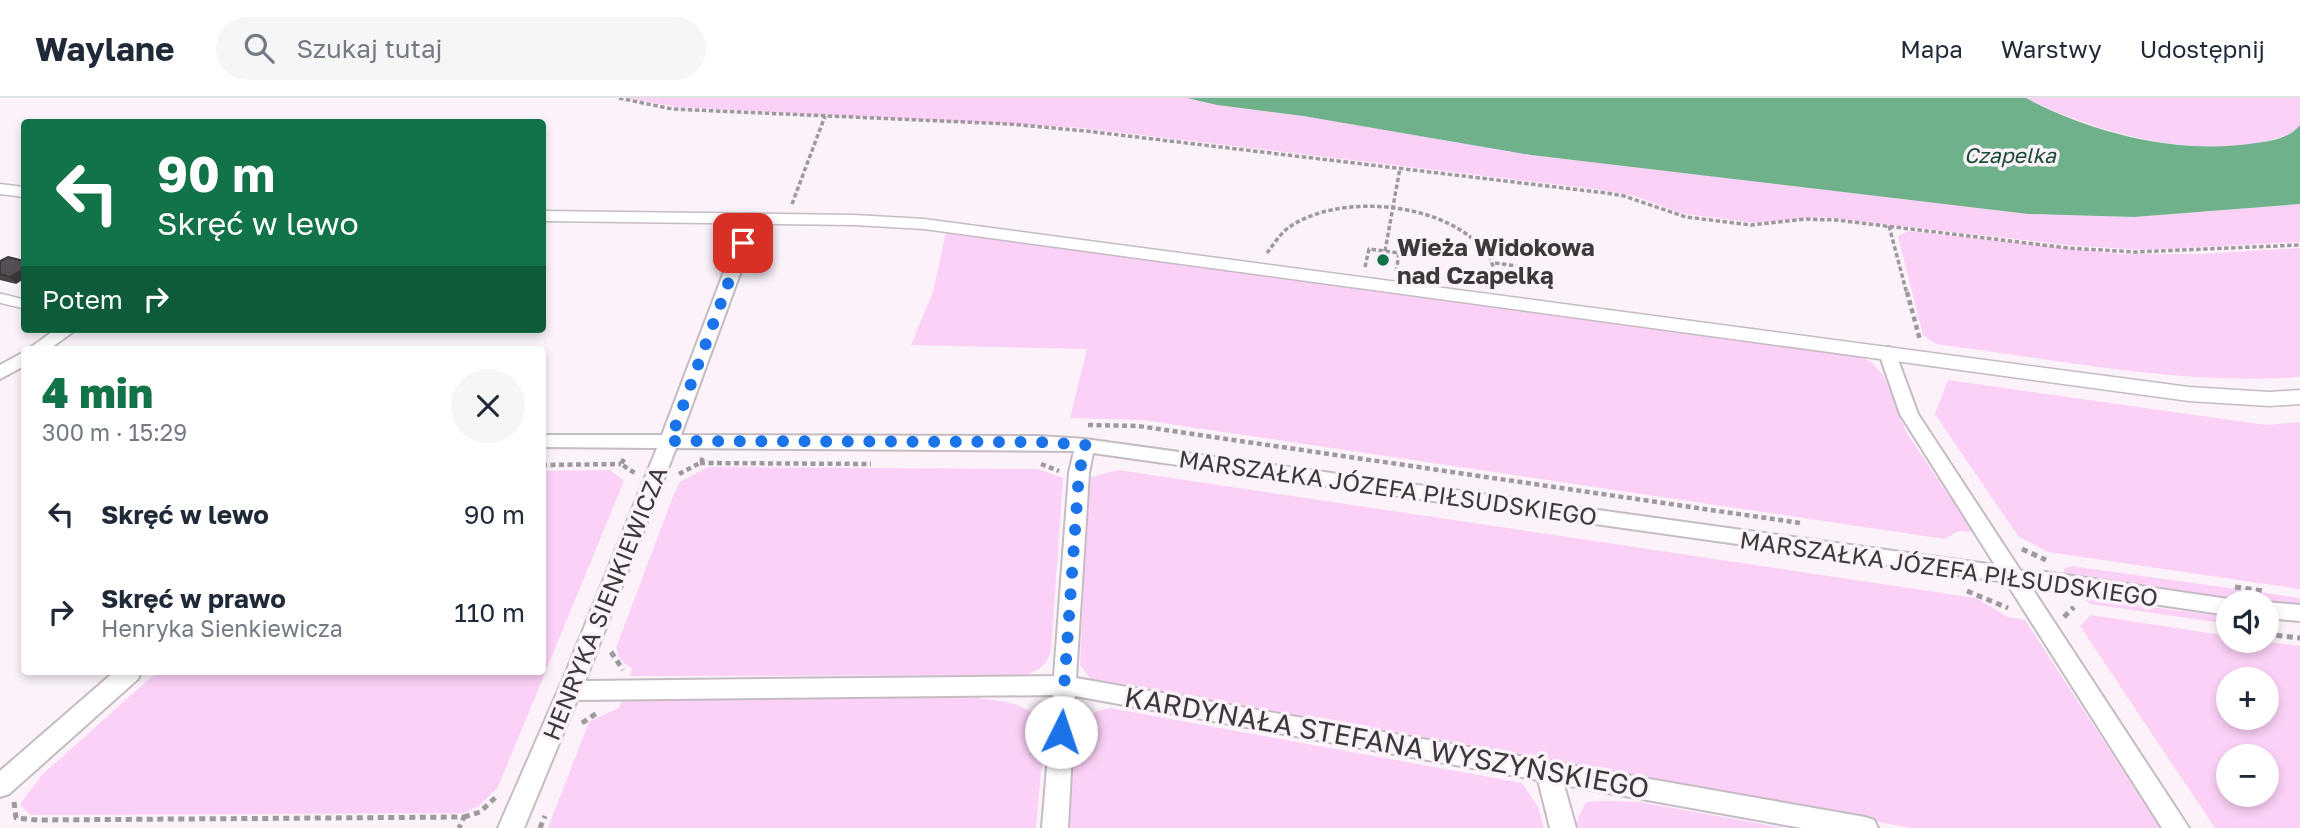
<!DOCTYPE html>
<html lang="pl">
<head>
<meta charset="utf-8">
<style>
  body { margin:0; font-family:"Golos Text",sans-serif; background:#f6f6f7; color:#1f2937; height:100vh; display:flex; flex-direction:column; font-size:26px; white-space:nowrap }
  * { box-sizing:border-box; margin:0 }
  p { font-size:23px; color:#747a83 }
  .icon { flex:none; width:38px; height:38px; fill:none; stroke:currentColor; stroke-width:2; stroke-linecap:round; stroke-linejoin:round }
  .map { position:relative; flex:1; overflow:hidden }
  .side { position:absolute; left:21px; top:248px; width:525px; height:329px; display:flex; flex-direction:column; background:#fff; border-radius:7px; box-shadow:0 4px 10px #0003 }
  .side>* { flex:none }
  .guide { position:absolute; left:21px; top:21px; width:525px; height:214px; border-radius:7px; box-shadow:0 4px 10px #0003; background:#127248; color:#fff; overflow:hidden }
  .buttons { position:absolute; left:2216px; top:492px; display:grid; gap:14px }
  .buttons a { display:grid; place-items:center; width:63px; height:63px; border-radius:50%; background:#fff; box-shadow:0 4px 10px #0003; font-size:35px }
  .pin { position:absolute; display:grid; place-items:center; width:60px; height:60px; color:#fff; margin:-30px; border-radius:14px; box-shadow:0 4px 10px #0006 }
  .me { position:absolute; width:77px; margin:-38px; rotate:4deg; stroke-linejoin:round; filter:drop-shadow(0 0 5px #0008) }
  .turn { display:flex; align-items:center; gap:24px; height:147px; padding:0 21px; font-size:32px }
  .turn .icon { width:91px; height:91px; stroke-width:2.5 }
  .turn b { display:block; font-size:49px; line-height:60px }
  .then { display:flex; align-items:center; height:66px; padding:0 21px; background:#0003; gap:14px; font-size:26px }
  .round { display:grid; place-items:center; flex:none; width:74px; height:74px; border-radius:37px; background:#f6f6f7 }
  .summary { display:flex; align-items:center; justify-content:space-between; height:119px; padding:0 21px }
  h1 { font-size:42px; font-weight:800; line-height:52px; color:#127248 }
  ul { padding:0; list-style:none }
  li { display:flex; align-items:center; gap:21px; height:98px; padding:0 21px }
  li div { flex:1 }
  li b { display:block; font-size:26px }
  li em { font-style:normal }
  header { display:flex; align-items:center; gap:42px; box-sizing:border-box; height:98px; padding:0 35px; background:#fff; border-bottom:2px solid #e0e1e3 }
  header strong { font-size:33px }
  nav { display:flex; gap:38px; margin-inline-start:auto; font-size:24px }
  .search { width:490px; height:63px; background:#f6f6f7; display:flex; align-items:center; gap:18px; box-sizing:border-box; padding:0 24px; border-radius:38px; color:#747a83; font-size:26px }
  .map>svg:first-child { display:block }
</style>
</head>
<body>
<header>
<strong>Waylane</strong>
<div class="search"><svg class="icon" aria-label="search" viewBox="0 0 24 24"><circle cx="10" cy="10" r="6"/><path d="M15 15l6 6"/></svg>Szukaj tutaj</div>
<nav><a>Mapa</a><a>Warstwy</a><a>Udostępnij</a></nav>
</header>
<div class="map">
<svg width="2300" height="730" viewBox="0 0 2300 730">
  <rect width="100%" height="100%" fill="#fbf2fa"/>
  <path fill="#fbd1f7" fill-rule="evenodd" d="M626 0H1187L1217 7 1303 18 1531 57 2028 116 2134 119 2300 106V144L2143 152 2067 147 1822 119 1754 125 1680 115 1635 98 1595 91 1082 30 677 9Z
    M2026 0H2300C2300 8 2300 20 2300 27 2298 35 2284 38 2277 40 2202 64 2095 35 2026 0Z
    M1908 133 2119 156H2200L2300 150V279C2180 288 2055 261 1936 246L1923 237 1898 138Z
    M946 134 1856 256 1871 264 1884 278 1906 334 1973 434 1958 433 1945 441 1143 322 1070 320 1087 251 911 247 933 194Z
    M1948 282 2266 327 2300 324V491L2048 454 2018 438 1935 316Z
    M708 369 1038 371 1063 380 1051 553C1046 568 1039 573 1024 577L630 578 632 571 620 561 616 550 674 396 680 384Z
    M610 372 624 383 498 689 479 708 463 715 30 717 20 706 43 676 157 574H542L543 373Z
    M1118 372 1976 500 2008 519 2025 522 2160 730H1912L1094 585 1080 567 1089 380Z
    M2071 468 2300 500V507L2248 504 2066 480 2064 471Z
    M2081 500 2228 519V526L2091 506Z
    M2091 517 2228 538V542L2261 543 2300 548V730H2215L2080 528ZM2228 581H2266V620H2228ZM2228 658H2266V696H2228Z
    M968 599C1000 604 1024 601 1045 628L1036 730H548L589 624 619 610 622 602Z
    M1110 610 1522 685 1538 709 1544 730H1067C1069 703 1065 645 1080 624 1088 614 1099 613 1110 610Z
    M1604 703 1639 704 1784 730H1578L1576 725 1586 704Z"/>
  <path fill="#6eb18b" d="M1187 0H2026C2093 36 2181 57 2256 45 2271 43 2290 40 2300 27V106L2134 119 2028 116 1531 57 1303 18 1217 7Z"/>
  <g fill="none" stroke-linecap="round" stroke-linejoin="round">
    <defs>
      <path id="service-far1" d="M0 200 24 206"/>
      <path id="service" d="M2013 477 2045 482"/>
      <path id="minor" d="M752 116 760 121 681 337 1039 338 1085 341 1995 467 1900 316 1879 255 1888 249 1894 251 1918 316 2189 730H2162L2006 484 1093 355 1089 375 1076 580 1865 719 1874 722 1878 730H1802L1564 687 1576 730H1550L1538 682 1075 598 1068 730H1042L1053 597 577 602 524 730H498L564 579 657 350 542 349V337H662L744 121ZM676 350 1074 353 1069 375 1054 578 585 583Z
        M56 231H77L48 252H27Z
        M24 254V268L0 281V267Z
        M2045 474 2228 501 2236 504H2228V517L2045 490 2038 488 2034 482 2038 476Z
        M2265 504H2266L2300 507V523L2266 520Z
        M114 574H141L138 581 9 696 0 699V673Z"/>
      <path id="tertiary" d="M0 86 24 89V99L0 96Z
        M542 113 854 117 924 121 2189 289 2269 294 2300 292V306L2269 308 2189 303 924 131 854 127 542 123Z"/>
    </defs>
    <use href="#service-far1" stroke="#c4bbc3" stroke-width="12"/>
    <use href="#service" stroke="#c4bbc3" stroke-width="15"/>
    <use href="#minor" stroke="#c4bbc3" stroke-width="4"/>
    <use href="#tertiary" stroke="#c4bbc3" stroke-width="3"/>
    <path stroke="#9f999f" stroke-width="3.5" stroke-dasharray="4.5 2.5" stroke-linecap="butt" d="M619 0 672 11 1009 26 1086 33 1606 95 1624 98 1686 119 1751 127 1805 121 1836 122 2068 150 2135 154 2300 147
      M792 106 825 18
      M1889 128 1907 196
      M1385 153 1400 70
      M1267 155C1273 147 1280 136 1288 130 1339 93 1450 104 1488 157 1493 165 1496 179 1499 188
      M1495 165 1524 169
      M1365 169 1369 151 1399 155 1396 175"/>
    <path stroke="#9f999f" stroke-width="4.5" stroke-dasharray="5 3.5" stroke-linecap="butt" d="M1907 194 1920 242
      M1088 327 1138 328 1800 425
      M624 361 621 366 636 376
      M700 365 871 366
      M1041 366 1059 373
      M542 367 621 366
      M679 376 700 365 703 360"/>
    <path stroke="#9f999f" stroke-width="5" stroke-dasharray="6 4.5" stroke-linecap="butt" d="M2022 451 2046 462
      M2235 489 2264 493
      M1967 493 2008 510
      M2064 519 2074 509
      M2266 536 2300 540
      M611 554 623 572
      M582 625 597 615
      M14 704 16 720 38 722 464 719 459 730
      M464 719 480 714 497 698
      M540 730 545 718"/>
    <use href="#service-far1" stroke="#fff" stroke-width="9"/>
    <use href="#service" stroke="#fff" stroke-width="11"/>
    <use href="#minor" fill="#fff" fill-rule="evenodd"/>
    <use href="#tertiary" fill="#fff" fill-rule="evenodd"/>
  </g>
  <path fill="#494348" d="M0 163 16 186 0 182Z"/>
  <path fill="#3c373b" d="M24 171V181L16 186 10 179Z"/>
  <path fill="#554e54" stroke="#3c373b" stroke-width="2" d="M8 159 24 163V171L10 179 0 176V163Z"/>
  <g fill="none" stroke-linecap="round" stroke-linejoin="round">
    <path stroke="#1a73e8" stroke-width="12" stroke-dasharray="0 21.6" d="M743 145 670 343 1039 344 1086 347 1079 375 1061 634"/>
  </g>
  <circle fill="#127248" stroke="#fbf2fa" stroke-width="2.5" cx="1383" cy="162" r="7"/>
  <g text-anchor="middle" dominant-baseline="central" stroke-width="7" stroke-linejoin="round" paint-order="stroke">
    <g font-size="21" font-style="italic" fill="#184c32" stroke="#fbf2fa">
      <text x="2010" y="57">Czapelka</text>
    </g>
    <g font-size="24" font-weight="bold" fill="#3c393c" stroke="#fbf2fa" text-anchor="start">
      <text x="1397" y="148">Wieża Widokowa<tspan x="1397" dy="28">nad Czapelką</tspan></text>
    </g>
    <g font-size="24" fill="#3c393c" stroke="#fbf2fa">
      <text transform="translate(1388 389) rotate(8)">MARSZAŁKA JÓZEFA PIŁSUDSKIEGO</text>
      <text transform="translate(1949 470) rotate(8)">MARSZAŁKA JÓZEFA PIŁSUDSKIEGO</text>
      <text transform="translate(604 505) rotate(-68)">HENRYKA SIENKIEWICZA</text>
    </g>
    <g font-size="28" fill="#3c393c" stroke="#fbf2fa">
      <text transform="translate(1387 644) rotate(10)">KARDYNAŁA STEFANA WYSZYŃSKIEGO</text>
    </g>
  </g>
</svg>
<div class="buttons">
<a><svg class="icon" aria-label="sound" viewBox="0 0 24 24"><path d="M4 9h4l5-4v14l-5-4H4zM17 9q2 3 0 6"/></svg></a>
<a>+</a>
<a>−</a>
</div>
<div class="pin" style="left:743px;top:145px;background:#d93025"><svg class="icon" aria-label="arrive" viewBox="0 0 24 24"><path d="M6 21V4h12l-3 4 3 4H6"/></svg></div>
<svg class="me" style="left:1061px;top:634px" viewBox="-20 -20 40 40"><circle r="19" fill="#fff"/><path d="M0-13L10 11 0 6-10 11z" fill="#1a73e8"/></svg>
<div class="guide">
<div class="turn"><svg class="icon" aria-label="left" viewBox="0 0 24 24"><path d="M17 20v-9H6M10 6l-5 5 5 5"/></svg><div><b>90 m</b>Skręć w lewo</div></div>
<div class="then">Potem<svg class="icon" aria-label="right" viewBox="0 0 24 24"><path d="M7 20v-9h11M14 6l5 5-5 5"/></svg></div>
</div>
<section class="side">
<div class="summary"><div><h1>4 min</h1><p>300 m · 15:29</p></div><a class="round"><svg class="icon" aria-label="close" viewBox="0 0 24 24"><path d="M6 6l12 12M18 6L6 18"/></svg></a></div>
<ul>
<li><svg class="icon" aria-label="left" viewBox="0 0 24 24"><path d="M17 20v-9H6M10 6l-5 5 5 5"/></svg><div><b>Skręć w lewo</b></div><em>90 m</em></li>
<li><svg class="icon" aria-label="right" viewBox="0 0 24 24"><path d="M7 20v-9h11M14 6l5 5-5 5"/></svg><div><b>Skręć w prawo</b><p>Henryka Sienkiewicza</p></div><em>110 m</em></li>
</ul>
</section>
</div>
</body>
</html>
